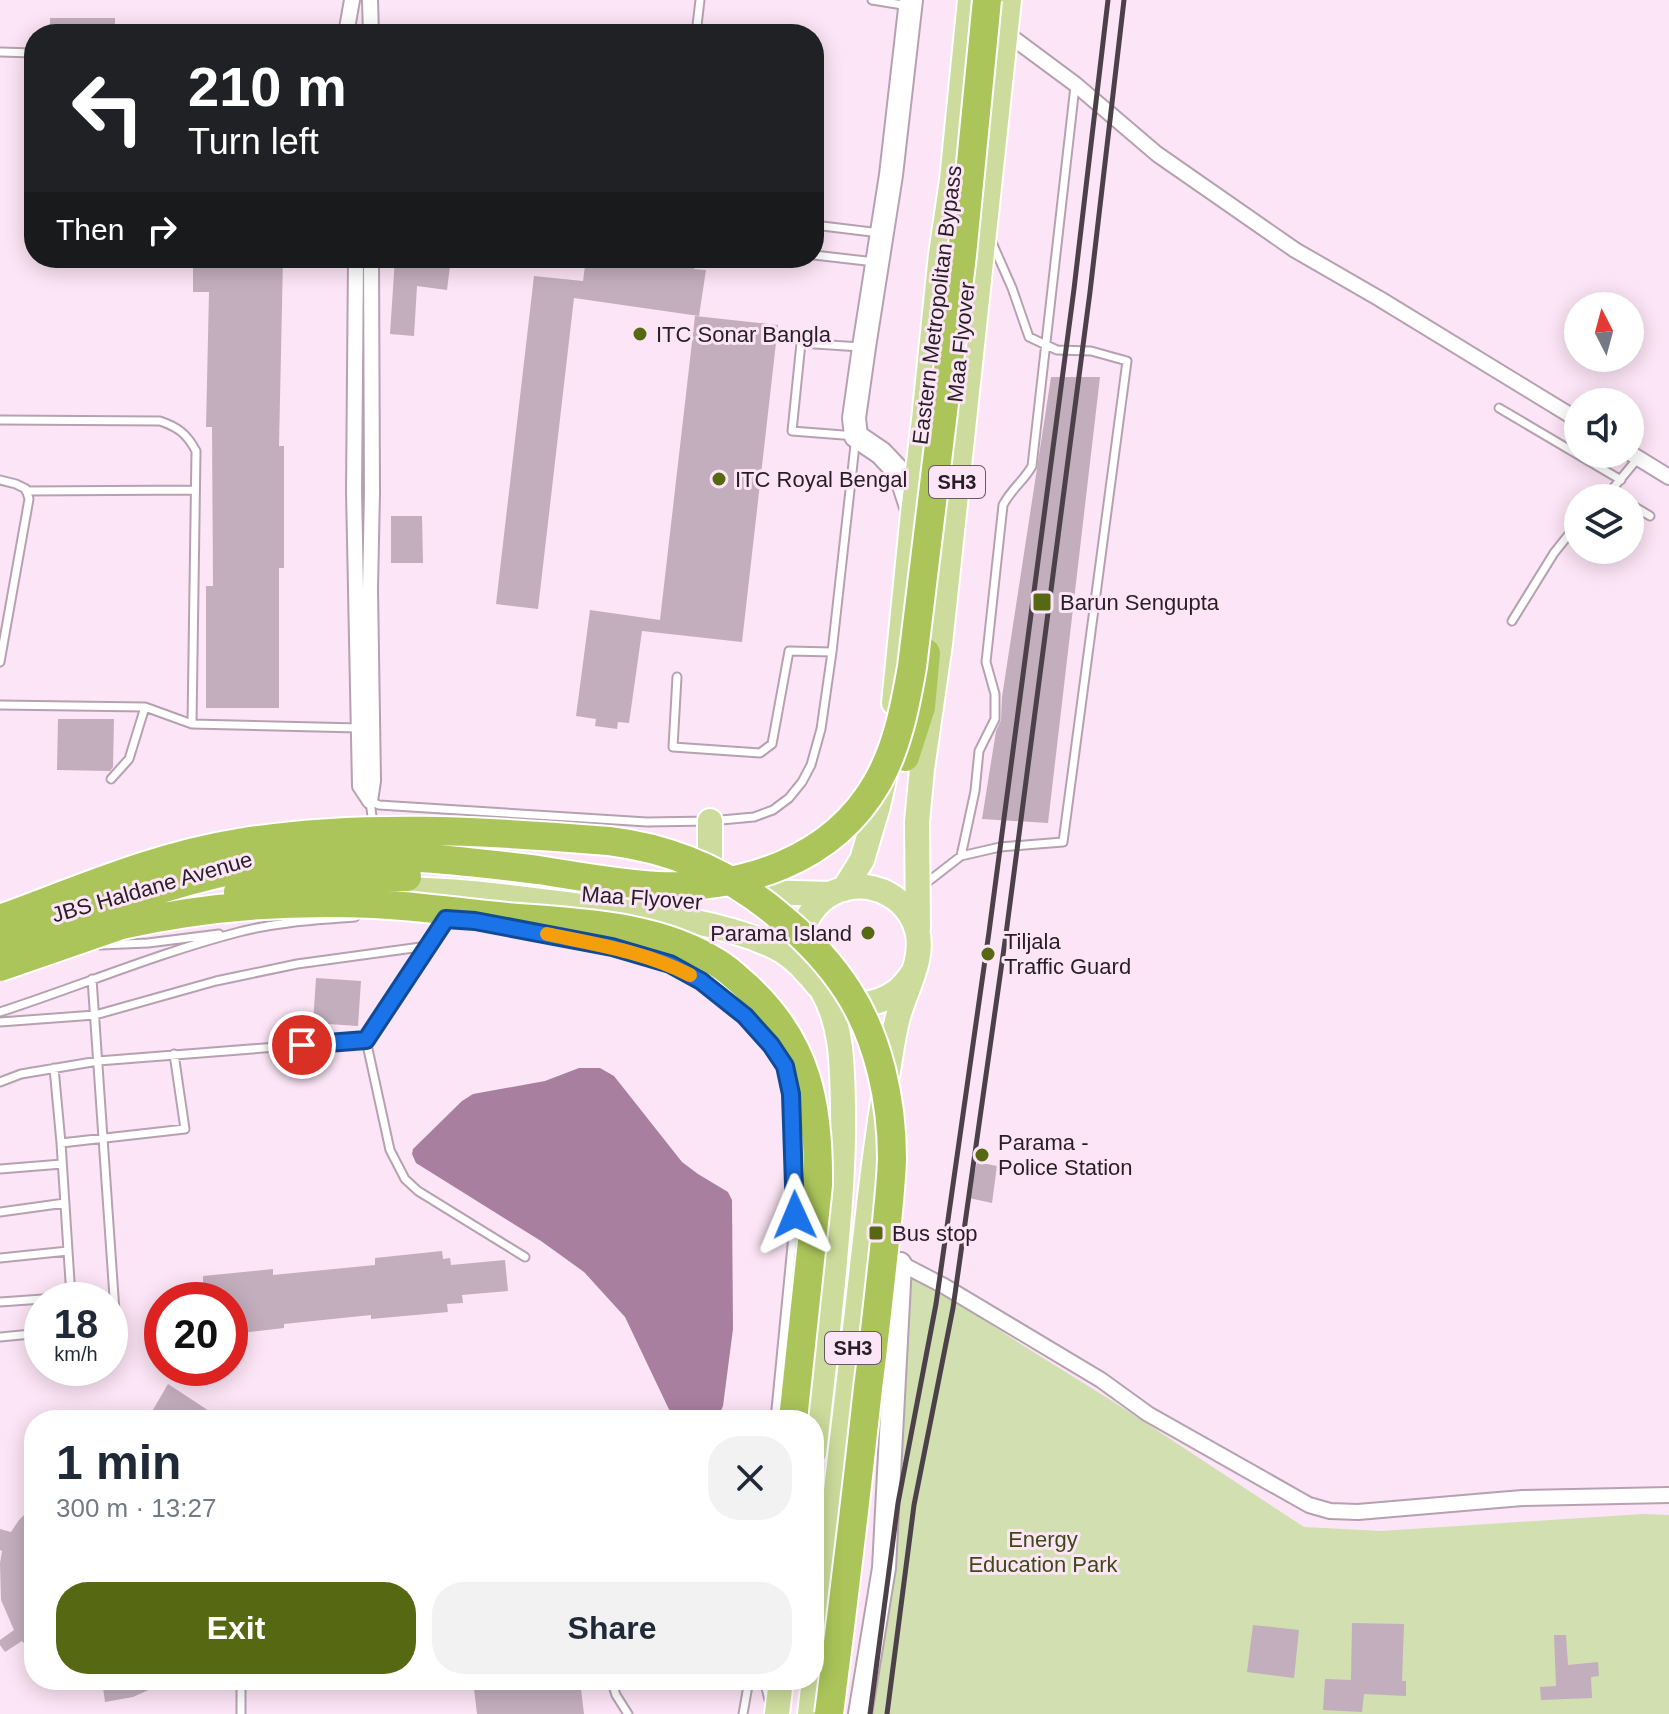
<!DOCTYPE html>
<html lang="en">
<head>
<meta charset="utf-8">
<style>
  body { margin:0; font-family:Helvetica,sans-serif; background:#f2f2f3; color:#1f2937; height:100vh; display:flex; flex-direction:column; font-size:30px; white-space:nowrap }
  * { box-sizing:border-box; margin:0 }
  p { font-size:26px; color:#747a83 }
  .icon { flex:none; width:44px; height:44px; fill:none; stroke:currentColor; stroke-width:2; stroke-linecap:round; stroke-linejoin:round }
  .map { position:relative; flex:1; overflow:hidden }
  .drawer { position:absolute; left:24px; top:1410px; width:800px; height:280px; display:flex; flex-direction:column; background:#fff; border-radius:32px; box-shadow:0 4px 20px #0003 }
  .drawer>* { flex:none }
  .hud { position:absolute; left:24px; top:24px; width:800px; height:244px; border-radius:32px; box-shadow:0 4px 20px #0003; background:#202124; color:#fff; overflow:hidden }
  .needle { width:52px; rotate:354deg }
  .controls { position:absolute; left:1564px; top:292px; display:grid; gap:16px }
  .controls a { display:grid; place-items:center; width:80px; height:80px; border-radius:50%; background:#fff; box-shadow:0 4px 20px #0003; font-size:40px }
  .speed { position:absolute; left:24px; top:1282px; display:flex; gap:16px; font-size:40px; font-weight:700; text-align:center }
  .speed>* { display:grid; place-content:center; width:104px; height:104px; border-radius:50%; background:#fff; box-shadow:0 4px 20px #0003; line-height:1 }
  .speed small { font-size:20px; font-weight:400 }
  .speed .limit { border:12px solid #d22; background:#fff; color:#111 }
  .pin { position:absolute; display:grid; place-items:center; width:68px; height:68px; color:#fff; margin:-34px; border:4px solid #fff; border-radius:50%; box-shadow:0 2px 8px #0007 }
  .me { position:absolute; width:88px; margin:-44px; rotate:359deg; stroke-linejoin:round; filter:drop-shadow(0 0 6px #0008) }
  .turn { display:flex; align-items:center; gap:28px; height:168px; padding:0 32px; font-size:36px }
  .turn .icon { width:104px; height:104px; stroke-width:2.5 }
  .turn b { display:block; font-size:56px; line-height:68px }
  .then { display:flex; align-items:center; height:76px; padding:0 32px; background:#0003; gap:16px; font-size:30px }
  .round { display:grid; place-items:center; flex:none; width:84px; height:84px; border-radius:32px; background:#f2f2f3 }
  .headline { display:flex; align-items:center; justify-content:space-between; height:136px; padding:0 32px }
  h1 { font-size:48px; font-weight:700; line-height:60px }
  .primary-button { display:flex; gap:16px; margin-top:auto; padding:16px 32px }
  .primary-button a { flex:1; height:92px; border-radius:32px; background:#566812; color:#fff; font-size:32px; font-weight:700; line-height:92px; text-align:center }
  .primary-button a+a { background:#f2f2f3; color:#1f2937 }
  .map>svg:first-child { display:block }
</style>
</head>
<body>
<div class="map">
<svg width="1669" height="1714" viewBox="0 0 1669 1714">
  <rect width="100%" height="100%" fill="#fce5f6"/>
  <path fill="#d1dfb1" d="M916 1275 1019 1343 1117 1404 1304 1527 1381 1531 1643 1514 1669 1515V1714H859L906 1284Z"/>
  <path fill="#a97fa0" d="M579 1068H600L614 1076 682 1162 698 1174 728 1192 732 1200 733 1329 723 1406 717 1420H674L625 1317 584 1272 541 1241 416 1163 412 1154 413 1149 462 1101 473 1094 545 1081Z"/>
  <path fill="#c3aebe" d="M50 18H115V34H50Z
    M193 258H283L279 446H284V568H279V708H206V586H213L212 427H206L209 292H193Z
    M395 258H451L447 290 417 286 414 336 390 334Z
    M586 258H665L695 262 694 269 706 270 699 316 574 298 538 609 496 604 534 276 583 281Z
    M695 316 778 325 742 642 642 631 629 723 618 722 617 729 595 726 596 719 576 716 590 610 660 620Z
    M1051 377H1100L1048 823 982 819 996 731 1001 720 1002 697Z
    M391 516H422L423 563H391Z
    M58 719H114L113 767 110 771 57 770Z
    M316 978 361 981 358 1026 313 1023Z
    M977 1162 997 1166 992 1203 969 1198Z
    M442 1251 443 1259 450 1258 451 1265 505 1260 508 1291 462 1295 463 1303 447 1304 448 1312 371 1319V1315L284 1324V1328L241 1333 240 1326H230V1300H198L196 1283H203V1276L273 1269V1275L375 1265V1258Z
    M168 1384 223 1420H147Z
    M34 1505V1654L22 1641 5 1652 0 1645V1640L14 1630 1 1600 0 1563 2 1551 0 1550V1529L11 1532 19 1520Z
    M1352 1623 1404 1624 1402 1681H1406V1696L1364 1694 1362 1712 1323 1710 1325 1679 1351 1680Z
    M1253 1625 1299 1630 1294 1678 1247 1672Z
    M1554 1635H1566L1568 1665 1598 1662 1599 1676 1591 1677 1592 1698 1541 1700 1540 1687 1556 1686Z
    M102 1680H171L133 1697 105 1702Z
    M473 1680H580L584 1714H477Z"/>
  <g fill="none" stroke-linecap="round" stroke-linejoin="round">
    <defs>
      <path id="lane" d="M872 0 909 6
        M236 34 346 30
        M696 34 700 0
        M0 52 34 53
        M814 225 880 233
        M814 255 875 262
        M1499 408 1621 480
        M0 420 160 421C178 427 187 434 196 451L192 724
        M0 480 16 484 26 489 29 499 0 662
        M26 491 195 490
        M1605 498 1638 458
        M1630 504 1650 516
        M1512 621 1554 553 1578 523
        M677 677 673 747 760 753 772 744 789 651 832 652
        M0 705 145 707 192 724 359 728
        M111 779 129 759 145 707
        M373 824 370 801 379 805 647 822 710 821 754 817 773 810 789 798 802 782 811 765 821 729 832 652 856 436 792 431 801 343 860 347
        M961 856 975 791 979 751 995 719V694L986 662 1003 505C1012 488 1023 482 1032 466L1075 86
        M925 884 961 856 1000 847 1063 842 1127 361 1091 351 1057 350 1029 337 1012 288 990 238
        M448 916 366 1040 390 1150 405 1179 418 1191 525 1257
        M538 933 612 947 670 964 701 981 745 1016 771 1045 785 1066 791 1094 795 1215 775 1420
        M100 945 148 943 219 934
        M92 979 116 1326 110 1327
        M0 1012C80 986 158 953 239 932 277 922 317 920 355 917
        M0 1022 95 1015 216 981 297 964 428 946
        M0 1082 21 1074 98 1061 366 1040
        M61 1143 185 1129 174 1054
        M0 1169 62 1164
        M0 1212 65 1203
        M0 1258 68 1251
        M0 1302 71 1297 61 1143 54 1068
        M0 1337 42 1333
        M611 1680 616 1695 628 1714
        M764 1680 769 1700
        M241 1714V1680
        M743 1714 749 1680"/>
      <path id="street" d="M370 0 371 34
        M1005 32 1075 84 1157 154 1295 250 1380 299 1578 420
        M346 34 352 0
        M356 258 354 491 360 786 370 801
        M1630 453 1669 477
        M370 801 373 781 370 589 372 492 371 258
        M894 1260 944 1286 1101 1380 1148 1414 1309 1505 1330 1511 1358 1512 1522 1498 1669 1495"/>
      <path id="secondary" d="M911 0 891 175 864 347 854 418 856 436 881 453 900 473 913 513
        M860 1714 884 1568 900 1264"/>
      <path id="primary" d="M894 703 913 513 924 420 941 254 952 180 970 0
        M710 886V821
        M381 889C450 888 520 898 589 907 652 915 717 920 775 947 789 954 798 962 808 974
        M740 889 761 892 831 894
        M844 889 862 860 878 806 885 775
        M918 928 917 822 922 769 940 644 1009 0
        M814 1453C821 1393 828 1333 834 1272 839 1217 844 1163 843 1108 842 1068 843 1026 822 990
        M814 1678C828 1562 841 1445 855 1329 865 1243 873 1157 888 1071 891 1053 893 1035 898 1017 905 990 925 959 917 930 905 886 847 871 816 906 769 960 840 1034 897 991 904 986 908 979 913 973
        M777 1714 781 1680
        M810 1714 814 1680"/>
      <path id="highway" d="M905 757 921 707 926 653"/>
    </defs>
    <use href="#lane" stroke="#b6a1b1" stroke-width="11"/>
    <use href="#street" stroke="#b6a1b1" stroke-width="18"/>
    <use href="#secondary" stroke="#b6a1b1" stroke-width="26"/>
    <use href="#primary" stroke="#fff" stroke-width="28"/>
    <use href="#highway" stroke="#fff" stroke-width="32"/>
    <use href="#lane" stroke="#fff" stroke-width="7"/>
    <use href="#street" stroke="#fff" stroke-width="14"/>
    <use href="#secondary" stroke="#fff" stroke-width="22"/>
    <use href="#primary" stroke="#cddc9c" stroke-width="24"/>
    <use href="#highway" stroke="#abc55a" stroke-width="28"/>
    <path stroke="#4c4149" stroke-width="5" d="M870 1714 898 1503 936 1304 989 932 1074 289 1108 0
      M887 1714 914 1505 953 1308 1006 934 1090 292 1124 0"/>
    <defs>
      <path id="highway-bridge" d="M238 892 321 879 407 877
        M0 919C77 891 156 856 238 843 360 823 486 831 609 841 675 849 733 875 783 919 808 940 830 963 848 991 879 1039 892 1102 892 1159 891 1189 887 1220 884 1250 879 1296 874 1342 868 1388 856 1497 843 1606 829 1714
        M121 925C203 907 289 900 374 904 419 906 463 913 507 917 578 923 658 924 719 964 729 970 738 979 747 987 808 1043 819 1106 818 1185L793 1420
        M0 945C105 906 226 860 339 856 404 854 473 862 538 870 578 876 618 884 658 886 744 889 832 861 877 783 897 748 905 707 912 667L962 255 987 0
        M0 967 136 920"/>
    </defs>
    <use href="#highway-bridge" stroke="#fff" stroke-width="32" stroke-linecap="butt"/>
    <use href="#highway-bridge" stroke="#abc55a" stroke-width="28"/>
  </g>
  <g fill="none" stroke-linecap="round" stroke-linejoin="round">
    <defs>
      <path id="route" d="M302 1045 366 1040 446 919 475 921 612 947 670 964 701 981 745 1016 771 1045 785 1066 791 1094 795 1215"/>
    </defs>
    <use href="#route" stroke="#114b97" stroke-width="20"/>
    <use href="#route" stroke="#1a73e8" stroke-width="14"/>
    <path stroke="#f59e0b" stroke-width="14" d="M547 934C595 944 646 952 690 975"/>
  </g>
  <g fill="#566812" stroke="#fce5f6" stroke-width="3">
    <circle cx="640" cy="334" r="8"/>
    <circle cx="719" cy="479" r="8"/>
    <rect x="1032" y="592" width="20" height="20" rx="4"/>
    <circle cx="868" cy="933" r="8"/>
    <circle cx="988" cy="954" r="8"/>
    <circle cx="982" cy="1155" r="8"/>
    <rect x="868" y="1225" width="16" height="16" rx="4"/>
  </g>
  <g text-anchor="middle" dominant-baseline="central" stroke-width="6" stroke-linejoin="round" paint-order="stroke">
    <g fill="#fce5f6" stroke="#675a64" stroke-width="2">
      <rect x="929" y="466" width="56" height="32" rx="6"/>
      <rect x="825" y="1332" width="56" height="32" rx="6"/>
    </g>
    <g font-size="20" font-weight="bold" fill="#271f25">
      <text x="957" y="482">SH3</text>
      <text x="853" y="1348">SH3</text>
    </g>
    <g font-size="22" fill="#271f25" stroke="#fce5f6">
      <text transform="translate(937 305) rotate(-83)">Eastern Metropolitan Bypass</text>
      <text transform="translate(961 342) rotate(-84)">Maa Flyover</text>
      <text transform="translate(152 887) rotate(-16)">JBS Haldane Avenue</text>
      <text transform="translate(642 898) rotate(4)">Maa Flyover</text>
    </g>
    <g font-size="22" fill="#271f25" stroke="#fce5f6" text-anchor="start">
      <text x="656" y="334">ITC Sonar Bangla</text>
      <text x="735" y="479">ITC Royal Bengal</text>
      <text x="1060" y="602">Barun Sengupta</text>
      <text x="852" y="933" text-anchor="end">Parama Island</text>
      <text x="1004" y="941">Tiljala<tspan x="1004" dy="25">Traffic Guard</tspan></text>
      <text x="998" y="1142">Parama -<tspan x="998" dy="25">Police Station</tspan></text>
      <text x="892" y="1233">Bus stop</text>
    </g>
    <g font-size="22" fill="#3e4a13" stroke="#fce5f6">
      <text x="1043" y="1539">Energy<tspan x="1043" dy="25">Education Park</tspan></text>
    </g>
  </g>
</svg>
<div class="controls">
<a><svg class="needle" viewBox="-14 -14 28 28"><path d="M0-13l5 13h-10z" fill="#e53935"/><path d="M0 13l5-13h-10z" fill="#747a83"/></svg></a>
<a><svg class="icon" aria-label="sound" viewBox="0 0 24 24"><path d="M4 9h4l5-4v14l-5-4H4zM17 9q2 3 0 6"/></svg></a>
<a><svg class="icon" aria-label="layers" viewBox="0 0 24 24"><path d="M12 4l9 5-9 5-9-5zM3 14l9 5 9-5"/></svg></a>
</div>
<div class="speed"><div>18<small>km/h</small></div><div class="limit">20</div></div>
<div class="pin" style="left:302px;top:1045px;background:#d93025"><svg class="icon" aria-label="arrive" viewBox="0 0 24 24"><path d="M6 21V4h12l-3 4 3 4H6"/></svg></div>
<svg class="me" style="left:795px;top:1215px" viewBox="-20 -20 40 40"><path d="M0-17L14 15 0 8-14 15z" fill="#1a73e8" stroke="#fff" stroke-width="4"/></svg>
<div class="hud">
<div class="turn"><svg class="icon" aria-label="left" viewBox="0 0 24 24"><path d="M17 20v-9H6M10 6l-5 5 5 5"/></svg><div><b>210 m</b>Turn left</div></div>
<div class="then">Then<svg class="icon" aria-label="right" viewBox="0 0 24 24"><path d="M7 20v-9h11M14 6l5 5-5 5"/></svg></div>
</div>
<section class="drawer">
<div class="headline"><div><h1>1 min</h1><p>300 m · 13:27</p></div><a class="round"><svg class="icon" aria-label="close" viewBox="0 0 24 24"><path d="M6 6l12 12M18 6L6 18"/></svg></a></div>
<div class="primary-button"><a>Exit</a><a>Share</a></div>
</section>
</div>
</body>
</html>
